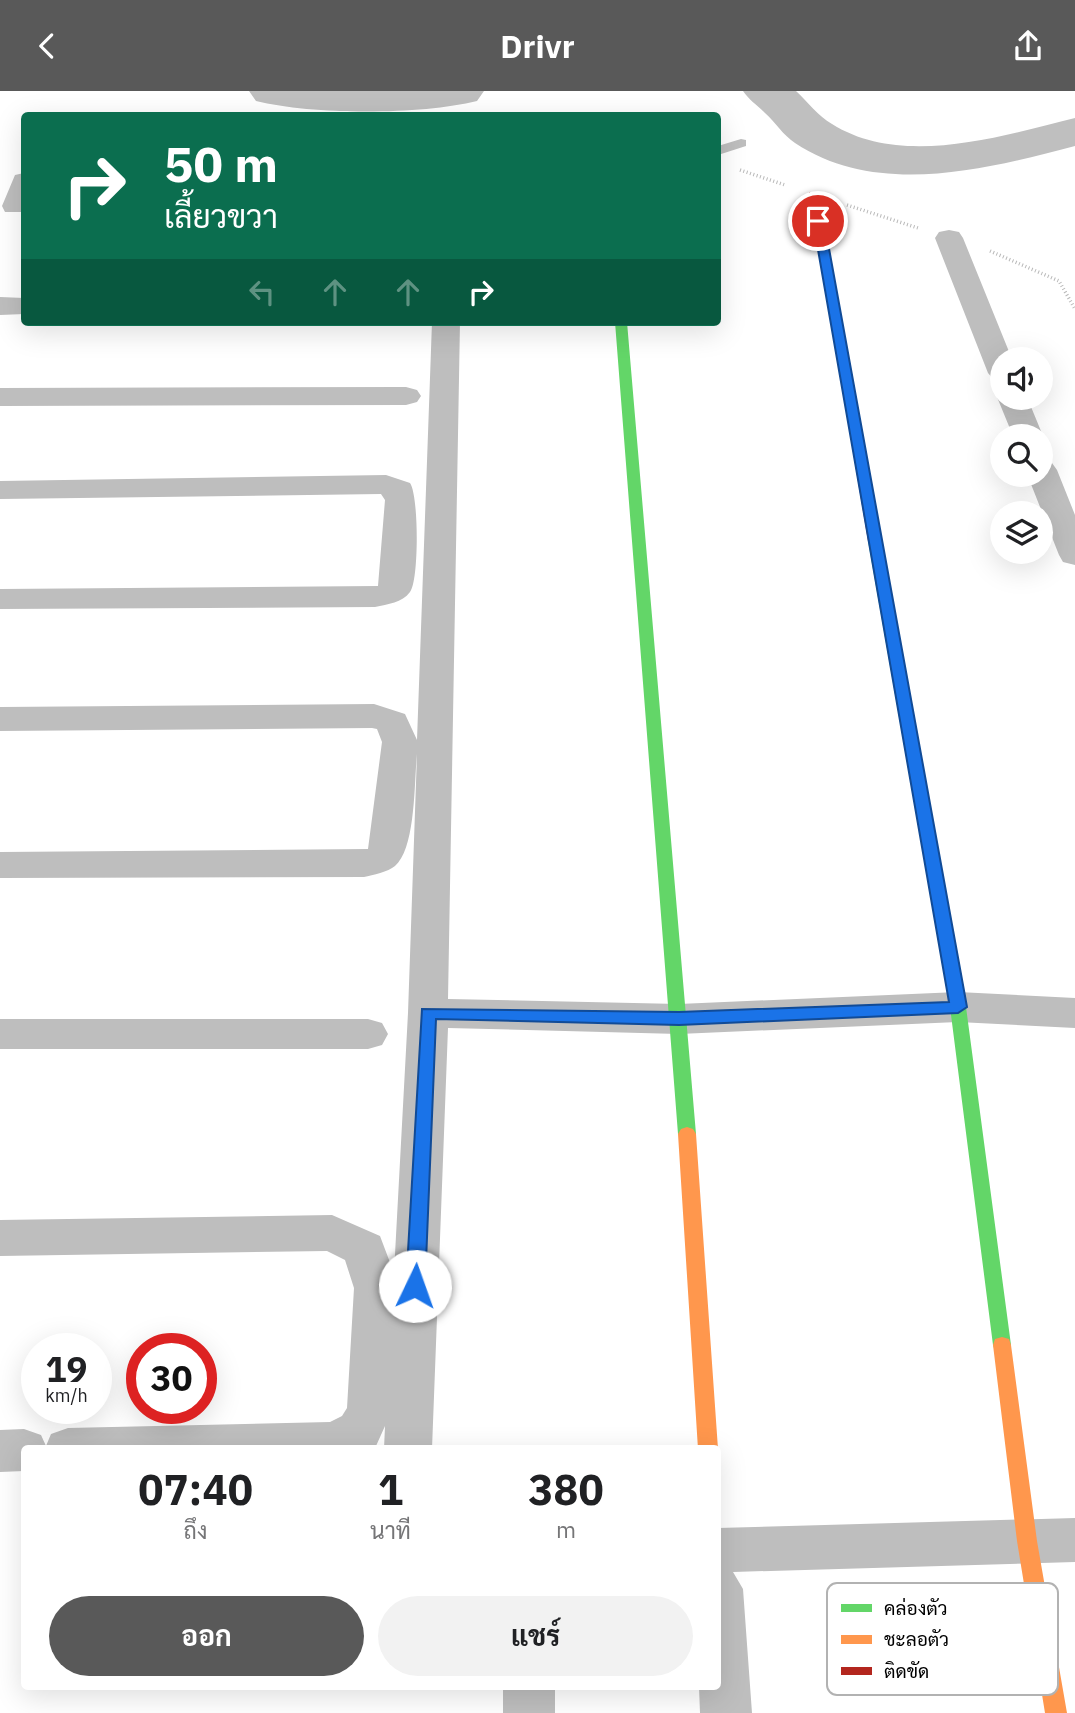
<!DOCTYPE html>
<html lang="th">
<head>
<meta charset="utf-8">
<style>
  body { margin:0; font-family:"IBM Plex Sans",Sarabun,sans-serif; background:#f2f2f2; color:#202124; height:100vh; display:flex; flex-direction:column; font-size:26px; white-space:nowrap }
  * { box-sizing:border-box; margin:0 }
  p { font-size:23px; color:#757577 }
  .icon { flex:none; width:38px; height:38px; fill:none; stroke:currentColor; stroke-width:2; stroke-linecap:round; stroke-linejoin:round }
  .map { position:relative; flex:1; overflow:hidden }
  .details { position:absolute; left:21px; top:1354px; width:700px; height:245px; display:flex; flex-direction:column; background:#fff; border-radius:7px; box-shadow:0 7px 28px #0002 }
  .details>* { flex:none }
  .guide { position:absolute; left:21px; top:21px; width:700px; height:214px; border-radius:7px; box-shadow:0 7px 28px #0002; background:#0b6e4f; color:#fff; overflow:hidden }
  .tools { position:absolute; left:990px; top:256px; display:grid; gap:14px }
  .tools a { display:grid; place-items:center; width:63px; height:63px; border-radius:50%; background:#fff; box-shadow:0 7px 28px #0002; font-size:35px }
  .speed { position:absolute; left:21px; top:1242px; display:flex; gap:14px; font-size:35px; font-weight:700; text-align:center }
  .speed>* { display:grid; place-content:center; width:91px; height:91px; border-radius:50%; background:#fff; box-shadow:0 7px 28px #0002; line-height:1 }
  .speed small { font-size:18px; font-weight:400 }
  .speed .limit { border:10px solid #d22; background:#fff; color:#111 }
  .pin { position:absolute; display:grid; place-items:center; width:60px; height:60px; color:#fff; margin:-30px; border:4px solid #fff; border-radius:50%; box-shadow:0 2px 7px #0007 }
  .me { position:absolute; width:77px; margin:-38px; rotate:3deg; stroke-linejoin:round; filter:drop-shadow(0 0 5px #0008) }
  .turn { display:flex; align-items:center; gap:24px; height:147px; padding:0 28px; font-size:32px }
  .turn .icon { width:91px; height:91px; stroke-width:2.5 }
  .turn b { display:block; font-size:49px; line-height:60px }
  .lanes { display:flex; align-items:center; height:66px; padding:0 28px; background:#0003; justify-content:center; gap:35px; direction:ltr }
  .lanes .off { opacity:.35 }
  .eta { display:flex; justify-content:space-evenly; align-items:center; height:119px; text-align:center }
  .eta b { font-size:42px; font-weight:700; line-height:49px }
  .cta { display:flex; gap:14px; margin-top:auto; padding:14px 28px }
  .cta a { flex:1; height:80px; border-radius:42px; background:#595959; color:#fff; font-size:28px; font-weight:700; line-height:80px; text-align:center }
  .cta a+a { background:#f2f2f2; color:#202124 }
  header { display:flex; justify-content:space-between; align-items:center; height:91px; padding:0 28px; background:#595959; color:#fff; font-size:32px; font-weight:700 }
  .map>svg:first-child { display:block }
</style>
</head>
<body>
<header><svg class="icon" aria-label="back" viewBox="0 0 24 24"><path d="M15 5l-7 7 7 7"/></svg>Drivr<svg class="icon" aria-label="share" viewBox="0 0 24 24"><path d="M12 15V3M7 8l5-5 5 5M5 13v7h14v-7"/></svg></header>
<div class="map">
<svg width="1075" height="1622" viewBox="0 0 1075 1622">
  <rect width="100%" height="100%" fill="#fff"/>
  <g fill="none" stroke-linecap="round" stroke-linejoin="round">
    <path fill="#bfbfbf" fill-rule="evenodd" d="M249 0H484L477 10C420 24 313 24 256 10Z
      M743 0H796C808 11 818 25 832 33 902 77 1001 45 1075 27V55C987 78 878 107 795 52 783 44 776 32 765 22 757 14 749 9 743 0Z"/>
    <path stroke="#b9b9b9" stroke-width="3.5" stroke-dasharray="1 2.5" stroke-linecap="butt" d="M740 79 785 94
      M847 114 918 137
      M990 160 1059 190 1075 218"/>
    <path fill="#bebebe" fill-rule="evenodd" d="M741 48 746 49V55L718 64V55Z"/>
    <path fill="#bebebe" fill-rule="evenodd" d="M24 82V121H5L2 115 15 84Z
      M949 139 959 141 963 147 1012 268H1003V291L993 288 988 282 935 147 939 141Z
      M0 206 24 207V223L0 224Z
      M432 231H460L448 908 679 913 958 901 1075 907V937L958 931 679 943 448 937 432 1358H384L385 1335 376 1355 369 1358H24V1380L0 1381V1339L24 1338 41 1344 46 1355 51 1343 68 1337 330 1331 342 1325 347 1317 354 1197 345 1169 327 1160 0 1165V1129L332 1124 380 1145 394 1182 408 922 417 663C414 691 416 757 395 775 388 781 373 784 364 786L0 787V761L368 758 382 651 377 638 372 637 0 640V616L374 613 405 623 417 649Z
      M406 296 417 299 421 305 417 311 406 314 0 315V297Z
      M1003 299V306H1027L1043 345 1041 348V345H1013L997 306Z
      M1041 370 1052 372 1057 379 1075 424V474L1063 471 1059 464 1027 383H1041Z
      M386 384 410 392C419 405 419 490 410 501 402 512 388 513 375 516L0 518V498L378 495 385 409 381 403 0 408V390Z
      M0 928H368L382 932 388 943 382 954 368 958H0Z
      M1075 1427V1471L733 1481 743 1498 752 1622H700L699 1596H718V1437Z
      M503 1596H555V1622H503Z"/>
    <path fill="#63d668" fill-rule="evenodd" d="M615 231H627L696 1043 693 1048 687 1050 681 1048 678 1043Z
      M875 446 882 450 966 916 1011 1254 1009 1260 1002 1262 995 1260 993 1254 950 916 868 450Z"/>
    <path fill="#ff974d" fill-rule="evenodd" d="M687 1036 693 1038 696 1043 718 1358V1359L698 1358 678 1043 681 1038Z
      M1002 1246 1009 1248 1011 1254 1037 1450 1067 1622H1045L1017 1450 993 1254 995 1248Z"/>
    <path fill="#b3261e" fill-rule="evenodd" d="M809 101 818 103 882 450 875 454 868 450Z"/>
  </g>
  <path fill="#1a73e8" stroke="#114b97" stroke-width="2" d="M818 126 824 130 967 916 958 922 679 934 436 928 425 1195 415 1202 409 1200 406 1195 422 918 679 921 949 911 813 130Z"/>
  <rect x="827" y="1492" width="231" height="112" rx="10" fill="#fff" stroke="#b2b2b2" stroke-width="2"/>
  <rect x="841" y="1513" width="31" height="8" fill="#63d668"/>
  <rect x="841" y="1544" width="31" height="9" fill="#ff974d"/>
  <rect x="841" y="1576" width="31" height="8" fill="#b3261e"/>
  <g font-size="19" fill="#000">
    <text x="884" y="1524">คล่องตัว</text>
    <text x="884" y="1555">ชะลอตัว</text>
    <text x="884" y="1587">ติดขัด</text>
  </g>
</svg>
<div class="tools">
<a><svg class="icon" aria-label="sound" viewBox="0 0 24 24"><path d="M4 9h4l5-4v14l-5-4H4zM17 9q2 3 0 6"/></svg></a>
<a><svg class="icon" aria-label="search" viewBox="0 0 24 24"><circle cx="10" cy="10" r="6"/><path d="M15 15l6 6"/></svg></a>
<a><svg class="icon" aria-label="layers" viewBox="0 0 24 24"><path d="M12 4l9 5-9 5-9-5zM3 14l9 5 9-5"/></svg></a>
</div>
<div class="speed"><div>19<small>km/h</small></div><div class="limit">30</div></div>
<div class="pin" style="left:818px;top:130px;background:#d93025"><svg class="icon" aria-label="arrive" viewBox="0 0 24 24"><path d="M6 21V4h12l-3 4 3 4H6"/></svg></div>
<svg class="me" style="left:415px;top:1195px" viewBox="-20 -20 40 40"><circle r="19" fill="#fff"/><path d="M0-13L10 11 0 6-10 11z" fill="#1a73e8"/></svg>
<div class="guide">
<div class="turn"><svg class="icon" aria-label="right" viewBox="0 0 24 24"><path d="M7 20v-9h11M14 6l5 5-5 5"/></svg><div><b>50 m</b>เลี้ยวขวา</div></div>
<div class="lanes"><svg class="icon off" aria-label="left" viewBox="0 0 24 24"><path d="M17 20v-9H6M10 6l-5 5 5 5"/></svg><svg class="icon off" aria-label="ahead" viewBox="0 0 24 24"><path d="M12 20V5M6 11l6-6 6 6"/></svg><svg class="icon off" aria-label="ahead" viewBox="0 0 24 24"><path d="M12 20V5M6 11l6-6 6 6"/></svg><svg class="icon" aria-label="right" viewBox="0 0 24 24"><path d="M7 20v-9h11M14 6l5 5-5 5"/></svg></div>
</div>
<section class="details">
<div class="eta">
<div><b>07:40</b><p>ถึง</p></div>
<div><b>1</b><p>นาที</p></div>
<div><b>380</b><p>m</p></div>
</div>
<div class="cta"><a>ออก</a><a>แชร์</a></div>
</section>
</div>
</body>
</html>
